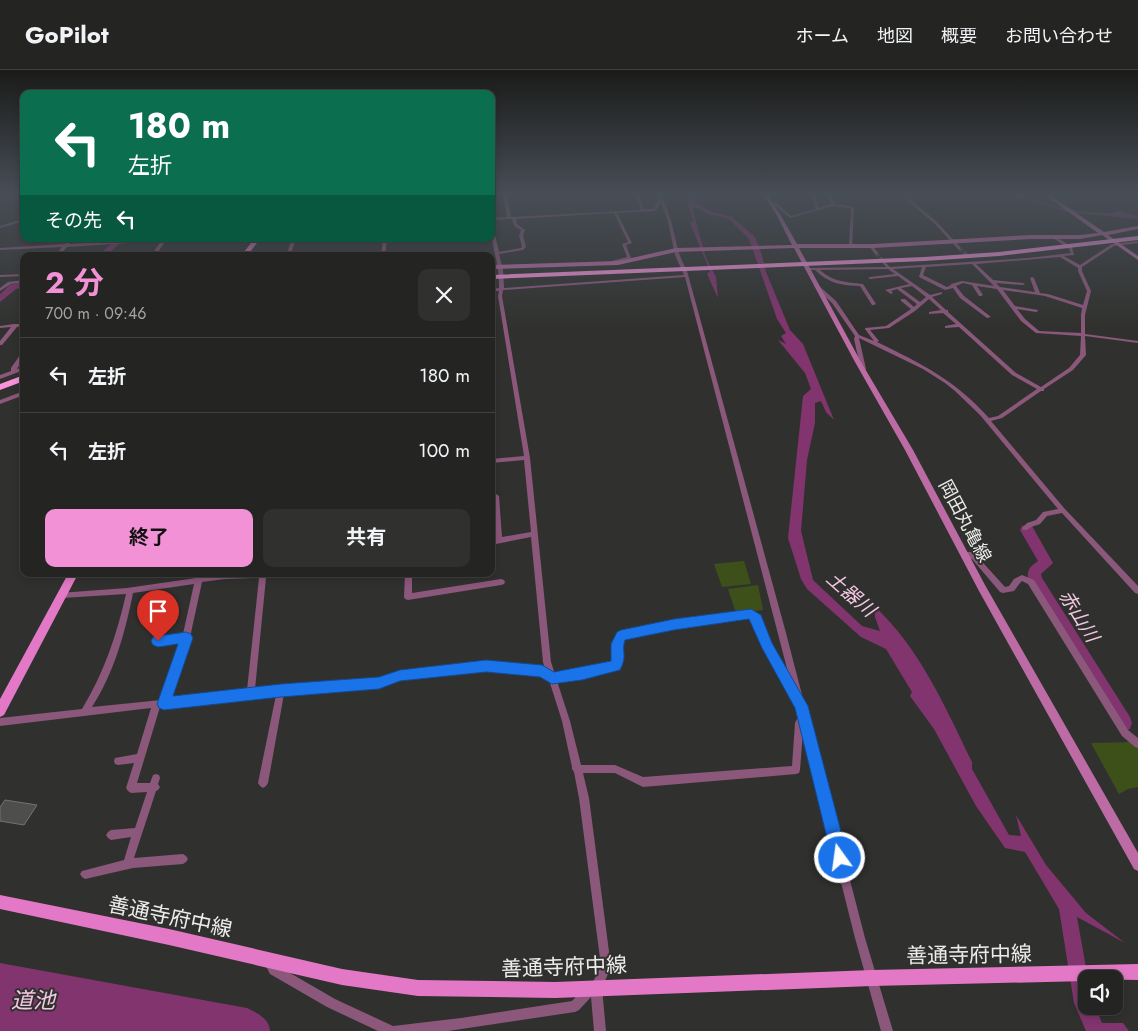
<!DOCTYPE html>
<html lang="ja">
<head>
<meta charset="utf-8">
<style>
  body { margin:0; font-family:Jost,"Noto Sans JP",sans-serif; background:#30312f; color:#f1f3f6; height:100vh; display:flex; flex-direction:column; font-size:19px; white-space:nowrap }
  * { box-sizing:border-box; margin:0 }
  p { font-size:16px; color:#a3a5a5 }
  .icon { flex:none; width:28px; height:28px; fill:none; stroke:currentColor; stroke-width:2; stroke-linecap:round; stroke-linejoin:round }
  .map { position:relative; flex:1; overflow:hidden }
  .details { position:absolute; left:20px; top:182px; width:475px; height:325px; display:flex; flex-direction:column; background:#242522; border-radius:10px; box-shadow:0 2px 8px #0003,0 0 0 1px #414240 }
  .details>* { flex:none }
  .banner { position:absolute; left:20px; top:20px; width:475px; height:152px; border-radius:10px; box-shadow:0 2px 8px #0003,0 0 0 1px #414240; background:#0b6e4f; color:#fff; overflow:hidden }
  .buttons { position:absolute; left:1078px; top:900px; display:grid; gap:10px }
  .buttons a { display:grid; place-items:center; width:45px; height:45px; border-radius:10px; background:#242522; box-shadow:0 2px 8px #0003,0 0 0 1px #414240; font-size:25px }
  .pin { position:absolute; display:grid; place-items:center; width:42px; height:42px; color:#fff; margin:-51px -21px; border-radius:50% 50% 50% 0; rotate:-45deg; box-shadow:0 0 5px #0007 }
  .pin .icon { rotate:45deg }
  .me { position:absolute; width:55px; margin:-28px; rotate:346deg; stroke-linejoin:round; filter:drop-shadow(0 0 4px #0008) }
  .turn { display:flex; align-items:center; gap:18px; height:105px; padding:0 25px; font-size:22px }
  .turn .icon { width:65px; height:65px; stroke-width:2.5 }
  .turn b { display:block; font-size:35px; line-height:42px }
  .then { display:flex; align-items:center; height:48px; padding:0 25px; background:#0003; gap:10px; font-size:19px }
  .round { display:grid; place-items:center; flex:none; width:52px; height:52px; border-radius:10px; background:#30312f }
  .summary { display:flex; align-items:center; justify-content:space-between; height:85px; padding:0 25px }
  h1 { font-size:30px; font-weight:700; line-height:38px; color:#f391d6 }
  .primary-button { display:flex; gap:10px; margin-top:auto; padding:10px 25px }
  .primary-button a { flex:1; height:58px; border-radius:10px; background:#f391d6; color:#111; font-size:20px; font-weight:700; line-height:58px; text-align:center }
  .primary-button a+a { background:#30312f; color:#f1f3f6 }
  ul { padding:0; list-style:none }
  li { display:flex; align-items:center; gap:15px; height:75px; padding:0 25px; border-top:1px solid #414240 }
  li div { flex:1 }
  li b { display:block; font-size:19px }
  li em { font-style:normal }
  header { display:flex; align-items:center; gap:30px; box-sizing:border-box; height:70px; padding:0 25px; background:#242522; border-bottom:1px solid #414240 }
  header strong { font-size:24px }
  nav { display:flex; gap:28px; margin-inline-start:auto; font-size:18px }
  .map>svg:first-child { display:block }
</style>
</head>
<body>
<header>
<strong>GoPilot</strong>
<nav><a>ホーム</a><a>地図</a><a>概要</a><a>お問い合わせ</a></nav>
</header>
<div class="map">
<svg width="1138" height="961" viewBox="0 0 1138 961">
  <rect width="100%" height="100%" fill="#30312e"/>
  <path fill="#3e501a" d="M744 491 751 514 722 517 714 494Z
    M758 515 763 540 736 543 728 519Z
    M1134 672 1138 678V717L1128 719 1119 724 1091 673Z"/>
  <path fill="#81346e" d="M688 123H696L700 127 693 125 694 132 712 142 732 147 755 167 761 182 766 202 790 260 803 274 834 350 826 342 821 331 815 333V353L807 390 801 461 813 510 862 556 880 561 875 547 874 536C920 578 945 637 972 692V699L1009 765 1021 766 1016 745 1046 795 1086 843 1125 873 1077 847 1088 909H1086V936H1095L1102 953H1123L1129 961H1086L1074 933 1059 839 1025 782 1005 778 976 736 934 659 910 626 912 622 886 579 861 567 807 519 801 509 788 468 803 326 811 319 805 303 778 270 786 274 781 266 786 263 777 249 749 169 729 149 708 144 693 136 694 145 706 188 716 207 718 228 707 204 710 201 690 153 693 152 688 132Z
    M1006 123C1020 123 1033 130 1047 134 1069 140 1091 144 1113 143L1115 141H1138L1120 142 1138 146V149L1068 142Z
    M0 893 247 938C257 943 269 948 270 961H0Z"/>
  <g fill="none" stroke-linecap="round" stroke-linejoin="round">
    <path fill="#81346e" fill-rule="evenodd" d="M116 169H124L106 186H98Z
      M24 211V217L16 219 0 232V224L10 215Z
      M1027 455 1032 456 1053 493 1041 504 1042 508 1130 647 1132 653 1130 659 1124 661 1118 659 1028 509C1027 499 1030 497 1038 491L1020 460 1022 456Z"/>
  </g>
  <path fill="#4e4f4c" stroke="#727470" d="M5 730 37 735 24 755 0 751V737Z"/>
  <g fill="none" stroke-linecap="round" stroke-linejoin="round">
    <path stroke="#4c4d4a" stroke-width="4" stroke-dasharray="4 2" stroke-linecap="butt" d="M959 178 969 187
      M876 183 884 192"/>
    <path fill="#8b577b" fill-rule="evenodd" d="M503 123H507L511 147 641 140 636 128 638 127 640 128 644 139H654L659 128 657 127 658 126 656 123H660C671 143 673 161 679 183 681 189 684 195 687 201L786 563 865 868 893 961H881L855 868 803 661 800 700 799 703 796 704 643 717 615 703H583L589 728 611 897 602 918 606 961H594L591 927 579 940 575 942 448 961H378L327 937 270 904 264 892 265 888 269 887 273 888 278 896 335 929 393 956 461 948 572 931 585 917 589 916H591L601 896 579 728 574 702 572 699V697L562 651 549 610 540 604 485 600 400 610 379 617 284 624 268 713 266 716 263 718 260 716 258 713 276 625 167 637 164 638 160 637 137 713H150L153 705 156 704 159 705 160 708 158 714 160 717 158 720 156 721 134 788 183 784 186 786 188 789 186 792 183 794 133 798 85 809 82 807 80 804 82 801 124 790 131 767 111 770 108 768 106 765 108 762 111 760 135 758 147 722 131 723 128 721 126 718 134 693 118 695 115 694 114 691 115 688 137 684 151 638 0 656V648L82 639C104 603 117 564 126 524L62 528 59 527 58 525 59 523 127 518 196 508 199 506 201 507 221 504H305L304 506 301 507 266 508 255 619 379 609 400 602 485 592 542 597 545 599 543 592 531 467 491 475V469H495L493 426 494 424H496L499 426 502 467 531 462 524 390 491 393V389L524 386 498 226 499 221H491V219L499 218C500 196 491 176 491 155L493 156 499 182 521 178 522 177 519 165 521 160 514 156 512 149 491 150V148L507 147ZM661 132 668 151 675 185 684 205 504 218 503 200 499 184 523 180 526 177 523 165 525 160 517 154 516 149 614 143 628 172 622 174 627 187 604 193 603 194 605 195 631 188 626 175 632 173 617 143 656 141ZM685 207 790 610 769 574 759 546 751 541 674 552 621 563 618 564 615 574 612 593 555 604 551 592 530 388 502 226 503 220ZM259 508 247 620 170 629 189 572 202 512 225 509ZM194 514 183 564 158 568 155 569 154 571 155 573 158 574 181 571 161 630 92 637C114 603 125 563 133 523ZM750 547 753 550 763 577 797 638 799 645 795 653 792 696 643 707 615 695H581L570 651 557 611 618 598 622 588 624 569 674 558Z
      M810 123H814L819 138 831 134 827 123H831L835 134 850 136 854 138 852 177 849 176 851 139 849 138 833 136 790 148 772 133 768 132 774 131 791 146 816 139Z
      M898 123H902L936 151 960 177V179H958L934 153Z
      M1003 123H1008L1006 124Z
      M24 149V151L0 158V156Z
      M1053 166H1055L1072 177 1074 185 1064 186 1080 195 1112 174 1138 171V173L1114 176 1082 197V201L1091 221 1085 245V264L1138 271V273L1085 266 1086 285 1073 300 1044 319V321H1041L1002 348 991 351 1064 438 1138 516V524L1135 523 1062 443 1047 446 1040 454 1031 457 1027 460H1023L1022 458 1027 453 1036 450 1043 442 1058 439 980 345 955 321 945 313 923 299 859 268 866 299 863 301 861 300 854 269 855 266 832 233 814 216 818 215 836 231 859 265 874 271 865 259V258L886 256 911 239 901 231V229H905L914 237 917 234 897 219 891 221 893 223 891 224 885 220 909 214 898 206 870 209 868 208 870 207 895 204 888 199 820 200C833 212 846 212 863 214L876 234 874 235H872L860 216C842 216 828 213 815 200H807L805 199 807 198 886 197 882 192 884 191 890 197 1028 188 1071 183 1069 179 1053 168ZM1060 187 1078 198V201L1087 221 1083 235 1048 224 1040 223 1034 208 1032 207 1030 208 1035 222 1000 217 996 213 1023 215 1025 214 1023 213 993 210 976 194ZM972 194 994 216 962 211 951 214V215L947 217 923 205 926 197ZM922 197 919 207 945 220 953 218 960 228 987 248 991 247 964 226 956 216 963 213 972 215 979 226H981L983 225 977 216 997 219 1021 251 1036 263 1081 266 1080 285 1069 298 1041 317 1016 303 948 242V240H946L932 227 942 224V222L930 225 893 199ZM912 216 926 227 920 232 901 218ZM1003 220 1045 226 1082 238 1081 245V263L1039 261 1025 249 1017 239 1036 242 1038 241V240L1015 236ZM929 229 941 240 929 242V244L943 243 956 254 945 256V258L959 257 1012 305 1037 319 998 346 989 348C955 310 922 294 877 272L879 271 870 260 889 258 915 241Z
      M69 169H73L69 174 167 169 155 186H151L161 171 67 177 59 186H55L62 177 0 180V178L65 174Z
      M292 169H296L290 186H286Z
      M383 169H387L385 186H381Z
      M870 175H872L878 183 877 184H875L869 176Z
      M192 184 194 185 193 186H167L169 185Z
      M24 204V206L0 207V205Z
      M24 210V212L11 214 0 221V218L8 212Z
      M14 254H24V256L17 257 2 275H0V271L11 257 0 258V256Z
      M22 284 24 285V287L17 299 24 297V300L0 309V305L11 301V298L20 285Z
      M24 321V325L0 334V330Z
      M965 482H971L976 485 1005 517 1009 516 1014 509 1022 505 1034 510 1128 660 1138 668V678L1135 677 1122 666 1028 514 1022 511 1020 513 1014 521 1003 523 1000 522 972 489 963 487 962 485 963 483Z
      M405 504H412V523L501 509 504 510 505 512 504 514 501 515 408 530 405 529 404 527Z"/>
    <path fill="#bd6ba5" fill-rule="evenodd" d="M762 123H766L780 144 797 174H873L1031 165H1080L1098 163 1042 123H1047L1104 162 1138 156V159L1108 165 1138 186V190L1102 165 1080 169H1031L873 178H799L861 292 913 380 985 515 1138 783V801L1134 799 979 521 905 380 855 292 794 178 676 182 618 195 491 199V195L618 191 676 178 792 175 776 144Z"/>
    <path fill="#e379c6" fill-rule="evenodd" d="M254 169H260L247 186H241Z
      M68 504H78L4 645 0 647V629Z
      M0 825 169 859 342 899 418 910 555 912 872 900 1138 894V910L1086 909V911L872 916 555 928 418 926 342 915 169 875 0 839Z"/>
    <path fill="#f993db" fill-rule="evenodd" d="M1138 166V170L999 186 924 191 491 209V205L924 187 999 182Z
      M24 305V311L0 320V314Z"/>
  </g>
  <linearGradient id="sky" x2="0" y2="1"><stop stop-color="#1a1b19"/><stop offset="0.48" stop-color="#484e57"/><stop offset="1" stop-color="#484e57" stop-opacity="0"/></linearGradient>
  <rect width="1138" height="258" fill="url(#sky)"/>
  <path fill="#1a73e8" stroke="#114b97" d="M751 539 761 545 772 573 808 636 848 788 846 793 840 796 834 793 832 788 795 638 762 578 749 549 674 560 625 570C621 582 628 585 620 600L582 610 552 614 540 607 486 602 400 611 379 619 281 627 164 640 159 638 157 634 178 574 158 577 153 575 151 571 153 567 158 566 186 562 191 564 193 568 173 626 281 614 379 607 400 600 486 590 542 595 554 602 611 591V574L617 562 621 560 674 549Z"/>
  <g text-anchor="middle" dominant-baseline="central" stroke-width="4" stroke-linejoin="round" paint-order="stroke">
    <g font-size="18" fill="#ecedea" stroke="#30312e">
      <text transform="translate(965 451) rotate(62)">岡田丸亀線</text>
    </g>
    <g font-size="19" font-style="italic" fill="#f4c7e5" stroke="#30312e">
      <text transform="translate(851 524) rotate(41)">土器川</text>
      <text transform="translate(1079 546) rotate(58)">赤山川</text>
    </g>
    <g font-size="21" fill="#ecedea" stroke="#30312e">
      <text transform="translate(170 847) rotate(12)">善通寺府中線</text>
      <text transform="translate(969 885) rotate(-1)">善通寺府中線</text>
      <text transform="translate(564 897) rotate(-2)">善通寺府中線</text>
    </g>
    <g font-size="22" font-style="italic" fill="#f4c7e5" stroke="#30312e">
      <text x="33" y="930">道池</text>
    </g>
  </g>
</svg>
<div class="buttons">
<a><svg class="icon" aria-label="sound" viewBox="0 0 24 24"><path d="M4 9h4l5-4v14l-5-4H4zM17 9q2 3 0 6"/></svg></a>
</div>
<div class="pin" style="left:158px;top:571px;background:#d93025"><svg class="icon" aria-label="arrive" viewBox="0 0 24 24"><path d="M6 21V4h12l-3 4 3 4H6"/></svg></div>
<svg class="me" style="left:840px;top:788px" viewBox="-20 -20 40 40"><circle r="17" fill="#1a73e8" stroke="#fff" stroke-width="3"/><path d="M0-11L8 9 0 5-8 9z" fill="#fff"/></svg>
<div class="banner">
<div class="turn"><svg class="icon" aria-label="left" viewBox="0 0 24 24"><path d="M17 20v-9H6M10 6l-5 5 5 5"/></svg><div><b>180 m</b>左折</div></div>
<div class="then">その先<svg class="icon" aria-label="left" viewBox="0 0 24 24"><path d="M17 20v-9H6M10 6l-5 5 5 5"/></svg></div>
</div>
<section class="details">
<div class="summary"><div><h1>2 分</h1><p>700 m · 09:46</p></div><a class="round"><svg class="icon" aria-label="close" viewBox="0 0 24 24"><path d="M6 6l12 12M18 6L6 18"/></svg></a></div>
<ul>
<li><svg class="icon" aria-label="left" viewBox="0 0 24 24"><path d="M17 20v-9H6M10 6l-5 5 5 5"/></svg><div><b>左折</b></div><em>180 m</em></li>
<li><svg class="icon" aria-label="left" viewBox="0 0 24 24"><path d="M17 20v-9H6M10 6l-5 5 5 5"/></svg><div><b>左折</b></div><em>100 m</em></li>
</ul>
<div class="primary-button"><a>終了</a><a>共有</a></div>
</section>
</div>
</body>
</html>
